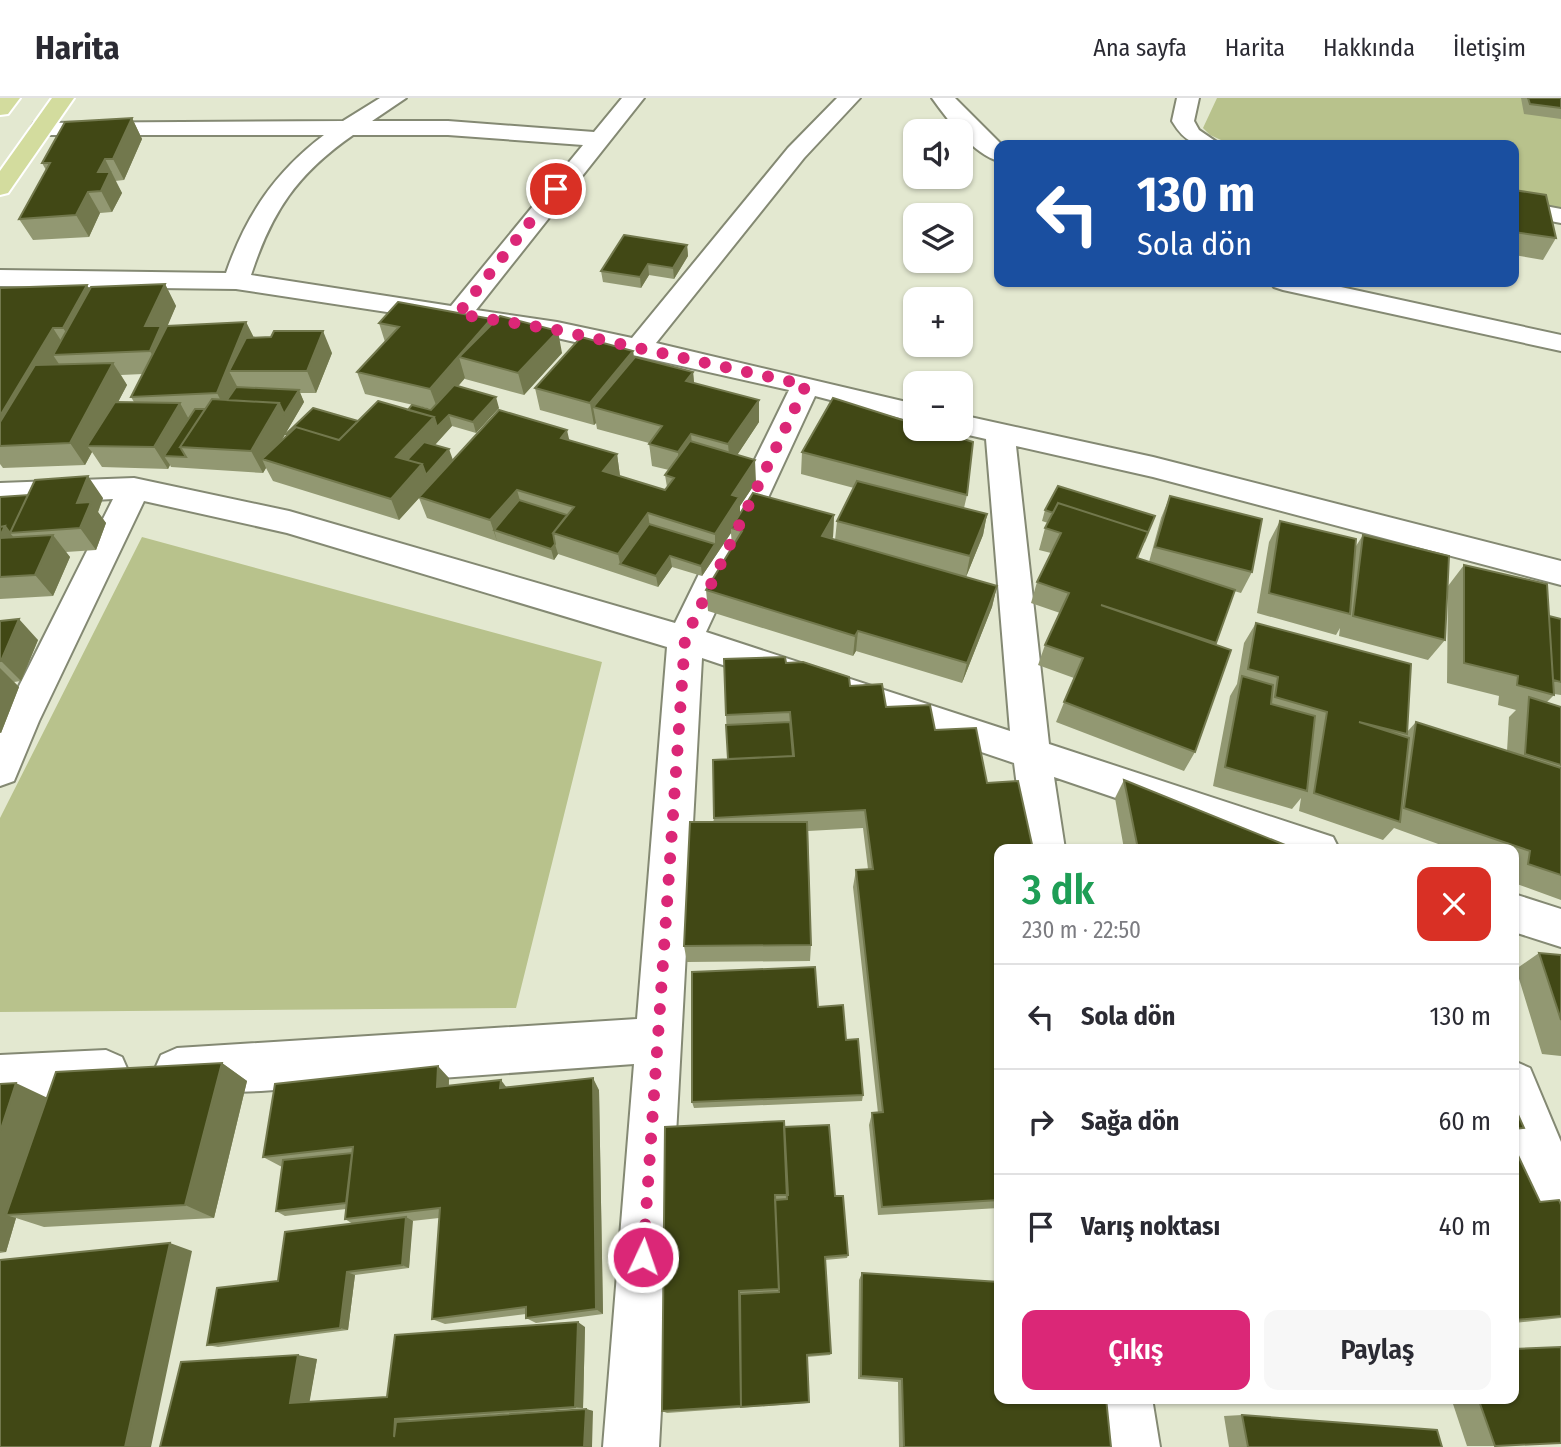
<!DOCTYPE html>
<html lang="tr">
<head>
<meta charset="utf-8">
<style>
  body { margin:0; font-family:"Fira Sans Condensed",sans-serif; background:#f7f7f7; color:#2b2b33; height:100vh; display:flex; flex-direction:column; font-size:26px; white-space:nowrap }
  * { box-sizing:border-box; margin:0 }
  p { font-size:23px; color:#7c7c81 }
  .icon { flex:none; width:38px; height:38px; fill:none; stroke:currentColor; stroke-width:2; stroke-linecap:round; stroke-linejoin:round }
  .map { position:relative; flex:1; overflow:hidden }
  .details { position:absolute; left:994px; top:746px; width:525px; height:560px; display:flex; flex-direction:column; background:#fff; border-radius:14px; box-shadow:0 2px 5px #0004 }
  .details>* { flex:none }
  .top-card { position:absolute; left:994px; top:42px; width:525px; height:147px; border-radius:14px; box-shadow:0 2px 5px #0004; background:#1a4fa0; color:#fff; overflow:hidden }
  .buttons { position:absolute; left:903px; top:21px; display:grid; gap:14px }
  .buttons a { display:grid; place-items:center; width:70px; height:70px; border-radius:14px; background:#fff; box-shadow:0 2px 5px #0004; font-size:35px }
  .pin { position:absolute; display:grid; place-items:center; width:60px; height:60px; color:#fff; margin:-30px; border:4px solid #fff; border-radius:50%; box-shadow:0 2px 7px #0007 }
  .me { position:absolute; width:77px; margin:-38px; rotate:3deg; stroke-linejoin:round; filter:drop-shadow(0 0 5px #0008) }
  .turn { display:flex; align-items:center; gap:24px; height:147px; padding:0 28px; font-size:32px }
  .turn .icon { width:91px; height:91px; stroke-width:2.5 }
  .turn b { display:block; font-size:49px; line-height:60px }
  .round { display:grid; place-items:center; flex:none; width:74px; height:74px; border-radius:14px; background:#f7f7f7 }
  .summary { display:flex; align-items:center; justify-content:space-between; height:119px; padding:0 28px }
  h1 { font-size:42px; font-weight:600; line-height:52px; color:#1e9e55 }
  .action { display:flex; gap:14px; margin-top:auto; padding:14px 28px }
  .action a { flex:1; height:80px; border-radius:14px; background:#db2777; color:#fff; font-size:28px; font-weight:600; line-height:80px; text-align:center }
  .action a+a { background:#f7f7f7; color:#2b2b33 }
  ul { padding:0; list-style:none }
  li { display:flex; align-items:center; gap:21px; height:105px; padding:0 28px; border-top:2px solid #e1e1e2 }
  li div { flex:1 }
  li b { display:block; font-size:26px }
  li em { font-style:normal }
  header { display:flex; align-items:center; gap:42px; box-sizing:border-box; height:98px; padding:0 35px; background:#fff; border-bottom:2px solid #e1e1e2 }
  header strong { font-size:33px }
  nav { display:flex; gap:38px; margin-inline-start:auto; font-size:24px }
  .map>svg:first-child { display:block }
</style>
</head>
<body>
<header>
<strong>Harita</strong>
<nav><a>Ana sayfa</a><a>Harita</a><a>Hakkında</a><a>İletişim</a></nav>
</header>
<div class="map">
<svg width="1561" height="1349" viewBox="0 0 1561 1349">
  <rect width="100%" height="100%" fill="#e3e8d0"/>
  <path fill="#b8c28c" d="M1217 0H1561V110L1514 102V47H1232L1210 37 1203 30Z
    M142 439 602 564 516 910 0 914V720Z"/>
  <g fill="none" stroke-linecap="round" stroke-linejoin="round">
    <defs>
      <path id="minor" d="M380 0H406L372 23H448L594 34 622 0H644L476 212 557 224 632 240 788 50 837 0H860L804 60 656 245 915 306V324L815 298 706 534 1010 633 986 341 951 333 961 331V317L1153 359 1561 463V487L1153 379 1016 348 1049 646 1333 739 1339 751H1266L1054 679 1065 751H1025L1014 665 702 560 659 1349H603L634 966 261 993 177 996 161 989 154 973 161 957 177 950 637 921 667 549 287 435 144 403 39 623 14 683 0 688V626L113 401 0 407V385L134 380 289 413 675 525 789 292 557 240 236 191 0 188V172L226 175C246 117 275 74 324 37H42L31 30 34 25 343 23ZM353 37H448L583 47 451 208 251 177C272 113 297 76 353 37Z
        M932 0H955L1002 47H999V63C974 57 947 21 932 0Z
        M1177 0H1199L1194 23 1199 32 1221 47C1195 47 1186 46 1172 23Z
        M1514 102 1561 111V125L1514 116Z
        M1270 184H1318L1561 237V253L1283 192 1274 189Z
        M1514 796 1561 811V849L1514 834Z
        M106 952 122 959 129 975 122 991 106 998 0 1003V957Z
        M1514 963 1530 970 1561 1044V1129L1543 1122 1514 1046Z
        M1098 1300H1152L1160 1349H1104Z"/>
      <path id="major" d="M0 0H20L8 16 0 17Z
        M52 0H74L8 95 0 97V73Z"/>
    </defs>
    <use href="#minor" stroke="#848973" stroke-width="4"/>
    <use href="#major" stroke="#fff" stroke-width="4"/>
    <use href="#minor" fill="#fff" fill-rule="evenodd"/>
    <use href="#major" fill="#d3dc9e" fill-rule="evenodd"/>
  </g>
  <path fill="#929872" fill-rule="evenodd" d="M1521 0H1561V21L1524 16Z
    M132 20 142 41 124 82 115 83 122 95 112 114 100 115 89 139 33 142 19 121 46 72 42 65Z
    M1514 92 1556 140 1543 162 1514 157Z
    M687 147 688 158 674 181 649 177 641 190 603 184 601 173Z
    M165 186 176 208 167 228 246 224 254 240 332 255 316 295H300L304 304 281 343 287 337 286 336 358 323 408 312 431 311 365 296 357 274 385 244 379 225 491 221 492 226 562 255 524 297 465 281V280L458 288 499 310 476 335 452 328 435 347 453 362 569 342 617 356 620 378 665 392 667 389 665 377 669 372 652 368 649 345 597 331 596 325 594 327 540 312 535 290 633 253 634 260 693 274 694 285 759 324 737 357 756 384 740 408V416L834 417 833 439 831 441 835 442 837 423 854 390 801 376 802 354 967 397 964 410 987 416 983 437 966 479 997 488 992 509 962 585 856 553 853 558 708 513 706 492 732 450 731 435 702 478 672 469 658 489 558 456 554 462 427 420 419 400 399 422 273 383 266 370 263 375 171 369 170 367 168 371 102 369 92 354 85 367 3 370 0 366V190L90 192ZM143 276 131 299 134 304H118L127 287 121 277Z
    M1058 388 1138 460 1149 464 1161 420 1170 398 1252 474 1241 495 1234 493 1215 546 1195 654 1184 673 1056 624 1074 580 1038 567 1045 547 1060 515 1031 505 1037 484 1051 455 1039 452 1045 430 1048 425 1042 423 1045 412Z
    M0 399 103 400 98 414 106 425 96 452 66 454 70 459 53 498 0 501Z
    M1280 423 1356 448 1363 437 1445 542 1428 562 1339 538 1340 530 1336 537 1257 515 1269 444Z
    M1464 467 1549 518 1561 521V597L1554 596V597L1547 604 1561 609V802L1514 785V751H1452L1394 730 1383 742 1299 713 1301 700 1292 711 1213 688 1230 598 1237 586 1244 545 1256 525 1407 634 1416 624 1507 653 1509 619 1516 612 1498 607 1499 598 1447 585 1448 488Z
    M0 523 38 542 21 583 14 584 19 589 1 635H0Z
    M786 565 850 588 886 609 935 632 999 751V1110L878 1117 869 1027 872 1015H878L853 789 856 772 868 771 863 730 808 733 811 847 810 863 687 864 684 848 728 661 726 617Z
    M1124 682 1295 751H1124L1115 700Z
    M1539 855 1561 857V958L1542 956 1516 871Z
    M818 909 863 997 862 1003 694 1010 692 1004Z
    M222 965 247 983 214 1120 44 1129 16 1120 6 1154 0 1155V986L47 1000Z
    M449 980V988L599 992 603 1216 536 1225 526 1220V1216L445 1226 432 1221 439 1120 412 1123 409 1170 355 1177 348 1232 218 1249 207 1247 278 1183 353 1126 345 1121 346 1111 285 1118 276 1113 282 1069 263 1059Z
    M784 1029 835 1098 848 1157 847 1160 825 1162 831 1255 830 1257 807 1259 808 1305 667 1315 662 1313Z
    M1514 1049 1540 1104 1561 1107V1220L1514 1225Z
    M862 1175 1111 1349H899L898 1284 858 1281 859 1182Z
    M585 1229 583 1310 410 1323 586 1311 593 1313 160 1349 317 1261 309 1304 387 1299Z
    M1249 1300H1300L1249 1302Z
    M1451 1300H1514L1495 1348H1467Z
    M1242 1317 1442 1349H1229L1224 1318Z"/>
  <path fill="#72784d" d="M132 20 142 41 124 82 113 61Z
    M105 61 122 95 112 114 101 93 98 74Z
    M88 94 100 115 89 139 76 117Z
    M687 147 688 158 674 181 673 170Z
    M648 166 649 177 641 190 640 179Z
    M165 186 176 208 165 234 162 275 150 253 145 228Z
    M87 187 100 209 77 252 63 230Z
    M491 221 496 243 459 259 465 280 438 312 430 291Z
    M246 224 257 246 229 273 239 292 226 313 217 295Z
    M53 230 67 252 53 257 59 266 0 348V318Z
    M323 233 332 255 316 295 307 273Z
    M558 233 562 255 524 297 518 275Z
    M633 253 636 275 593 309 596 325 594 327 590 305Z
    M113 265 127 287 95 348H87L92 354 85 367 70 345Z
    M693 274 695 295 686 283Z
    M299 292 304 304 269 364 262 361 266 370 263 375 251 353 279 305Z
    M496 299 499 310 476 335 473 324Z
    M759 302V324L730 368 728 346Z
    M180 305 192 327 164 358 170 367 168 371 154 349Z
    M449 317 452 328 411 373 396 359 434 319Z
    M567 332 572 354 561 340Z
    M691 336 693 357 680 376 678 354Z
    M449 351 453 362 430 388 426 377Z
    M617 356 620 378 607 395 603 373Z
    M755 362 756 384 740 408V421L731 430V435L702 478 701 468 715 446V436L732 397Z
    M422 366 430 388 399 422 391 401Z
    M88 378 103 400 98 414 106 425 96 452 80 430 77 405Z
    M517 392 523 413 494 432 497 443 490 422Z
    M648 415 651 437 620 466 618 456Z
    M987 416 983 437 966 479 970 458Z
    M834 417 833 439 821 460 822 438Z
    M5 428 10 435 23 450 0 442V438Z
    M53 437 70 459 53 498 35 477Z
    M555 446 558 456 554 462 551 451Z
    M670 458 672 469 658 489 656 478Z
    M997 488 992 509 962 585 967 565Z
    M19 521 38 542 21 583 1 563Z
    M858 533 856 553 853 558 855 538Z
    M0 570 19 589 1 635 0 634Z
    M222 965 247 983 214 1120 185 1107Z
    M438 968 449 980 448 1001 437 989Z
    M593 980 599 992 603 1216 596 1211Z
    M501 982 510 994 500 990Z
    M16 985 52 1002 6 1117 16 1120 6 1154 0 1153V1034Z
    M406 1119 413 1123 409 1170 402 1167Z
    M170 1145 192 1153 151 1349H125Z
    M347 1174 355 1177 348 1232 340 1230Z
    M578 1224 585 1229 583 1310 575 1309Z
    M298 1257 317 1261 309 1307 290 1305Z
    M586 1311 593 1313 592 1349H584Z
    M395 1321 410 1322 409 1339H394Z"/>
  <path fill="#414815" stroke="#72784d" stroke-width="2" d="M1528 0H1561V10L1530 6Z
    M132 20 113 61H105L98 74H110L101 93 88 94 76 117 19 121 50 65H42L65 24Z
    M1514 92 1546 97 1556 140 1514 134Z
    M624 137 687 147 673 170 648 166 640 179 601 173Z
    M165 186 145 228H161L150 253 53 257 91 189Z
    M87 187 63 230H53L0 318V190Z
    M398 204 491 221 430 291 357 274 399 229 379 225Z
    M500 218 558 233 518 275 459 259Z
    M246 224 217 295 131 299 167 228Z
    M274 233H323L307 273H229L246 240 271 239Z
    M581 239 633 253 590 305 535 290Z
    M635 259 693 274 686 283 759 302 728 346 691 336 678 354 649 346 662 328 593 309Z
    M113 265 70 345 0 348V324L35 267Z
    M454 287 496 299 473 324 449 317 437 329 434 319 408 312 412 307 431 312Z
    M236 289 299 292 284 316 279 305 227 302Z
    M833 300 915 326V331H931L973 344 967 397 802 354Z
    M212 301 279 305 251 353 180 349Z
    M378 303 434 319 396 359 422 366 391 401 262 361 296 329 339 342Z
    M115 304 180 305 154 349 87 348Z
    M313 310 358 323 339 342 296 329 288 336H286Z
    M195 311H205L180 349 186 359 164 358Z
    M499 312 567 332 561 340 617 356 603 373 665 392 674 380 665 377 690 343 755 362 732 397 739 399 715 436 648 415 618 456 553 435 574 409 517 392 490 422 419 399Z
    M424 344 449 351 426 377 422 366 407 362Z
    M88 378 77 405 91 404 80 430 10 435 35 382Z
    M857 383 987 416 970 458 837 423Z
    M1058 388 1155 418 1144 444 1148 434 1058 405 1053 415 1045 412Z
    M753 395 834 417 822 438 997 488 967 565 858 533 855 538 706 492 742 433 731 430Z
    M28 397 10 435 5 428 0 429V399Z
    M1170 398 1262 421 1252 474 1155 449Z
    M519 402 567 417 553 435 555 446 551 451 494 432Z
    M1058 405 1148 434 1137 460 1235 492 1216 545 1101 507 1231 552 1195 654 1064 604 1083 560 1045 547 1069 495 1037 484 1061 435 1045 430Z
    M1280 423 1356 441 1350 516 1269 495Z
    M649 426 715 446 701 468 670 458 656 478 620 466Z
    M5 428 0 438V429Z
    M53 437 35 477 0 479V440Z
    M1363 437 1449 458 1445 542 1353 518Z
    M1464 467 1547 486 1554 597 1517 587 1518 578 1464 565Z
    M1549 518 1561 521V584L1553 582Z
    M19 521 1 563H0V523Z
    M1256 525 1411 566 1407 636 1359 624 1409 640 1400 724 1314 695 1327 614 1275 599 1278 579 1248 571Z
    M785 559 786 565 803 564 849 579 850 588 882 586 886 609 930 607 935 632 976 630 987 685 1018 683 1033 751H999V1102L882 1109 872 1015 883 1014 856 772 873 771 865 712 714 720 713 662 794 658 790 614 726 617 724 561Z
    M1242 578 1273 587 1271 606 1315 618 1307 693 1225 669Z
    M1529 599 1561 609V667L1525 656Z
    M790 624 793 658 728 661 726 627Z
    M1416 624 1561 670V777L1528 766 1530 753 1404 710Z
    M1124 682 1295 751H1138Z
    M690 724H807L811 847 684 848Z
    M1539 855 1561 857V922Z
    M815 869 818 909 843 907 846 942 858 941 863 997 692 1004V874Z
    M222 965 185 1107 6 1117 56 974Z
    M438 968 437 989 501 982 500 990 593 980 596 1211 526 1220V1209L432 1221 440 1110 345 1121 353 1049 263 1059 275 986Z
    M16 985 0 1034V986Z
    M1514 1008 1524 1030 1514 1031Z
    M784 1023 788 1097H775L779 1191 739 1193 741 1308 662 1313 665 1029Z
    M829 1027 835 1098H843L848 1157 825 1159 831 1255 807 1257 809 1304 741 1309 740 1196 779 1194 775 1102 787 1101 784 1029Z
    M1514 1049 1540 1104 1559 1102 1561 1107V1218L1514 1222Z
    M352 1055 346 1105 276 1113 283 1062Z
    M406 1119 402 1167 347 1174 340 1230 207 1247 217 1190 278 1183 285 1134Z
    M170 1145 125 1349H0V1162Z
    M862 1175 999 1184V1300H1106L1111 1349H904L902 1281 861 1278Z
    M578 1224 575 1309 395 1321 394 1339 396 1324 586 1311 584 1349H160L181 1264 298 1257 290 1305 387 1299 395 1237Z
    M1561 1249V1345L1495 1348 1478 1300H1514V1251Z
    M1242 1317 1437 1332 1442 1349H1248Z"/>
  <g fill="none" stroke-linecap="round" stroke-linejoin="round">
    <path stroke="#db2777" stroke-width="12" stroke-dasharray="0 21.6" d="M556 91 458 216 557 232 806 287 685 541 643 1159"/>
  </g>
</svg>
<div class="buttons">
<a><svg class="icon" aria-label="sound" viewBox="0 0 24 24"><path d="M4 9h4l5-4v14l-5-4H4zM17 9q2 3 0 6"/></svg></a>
<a><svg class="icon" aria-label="layers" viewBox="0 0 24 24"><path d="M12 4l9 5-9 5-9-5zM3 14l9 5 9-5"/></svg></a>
<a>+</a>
<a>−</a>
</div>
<div class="pin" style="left:556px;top:91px;background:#d93025"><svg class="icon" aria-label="arrive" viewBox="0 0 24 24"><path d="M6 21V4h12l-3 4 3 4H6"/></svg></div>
<svg class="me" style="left:643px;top:1159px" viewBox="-20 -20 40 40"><circle r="17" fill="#db2777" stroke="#fff" stroke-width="3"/><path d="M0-11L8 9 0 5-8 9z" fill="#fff"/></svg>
<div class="top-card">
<div class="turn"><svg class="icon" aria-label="left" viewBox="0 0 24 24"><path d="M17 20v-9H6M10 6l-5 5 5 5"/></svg><div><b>130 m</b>Sola dön</div></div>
</div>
<section class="details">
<div class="summary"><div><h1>3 dk</h1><p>230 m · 22:50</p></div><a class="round" style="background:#d93025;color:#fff"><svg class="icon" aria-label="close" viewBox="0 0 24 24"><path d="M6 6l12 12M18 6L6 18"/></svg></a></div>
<ul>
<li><svg class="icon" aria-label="left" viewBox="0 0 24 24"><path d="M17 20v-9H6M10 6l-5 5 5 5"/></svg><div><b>Sola dön</b></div><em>130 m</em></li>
<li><svg class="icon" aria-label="right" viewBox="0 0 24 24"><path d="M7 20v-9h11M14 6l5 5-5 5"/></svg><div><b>Sağa dön</b></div><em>60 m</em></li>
<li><svg class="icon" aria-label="arrive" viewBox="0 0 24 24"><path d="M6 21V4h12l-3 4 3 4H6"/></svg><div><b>Varış noktası</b></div><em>40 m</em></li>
</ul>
<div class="action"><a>Çıkış</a><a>Paylaş</a></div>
</section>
</div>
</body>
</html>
